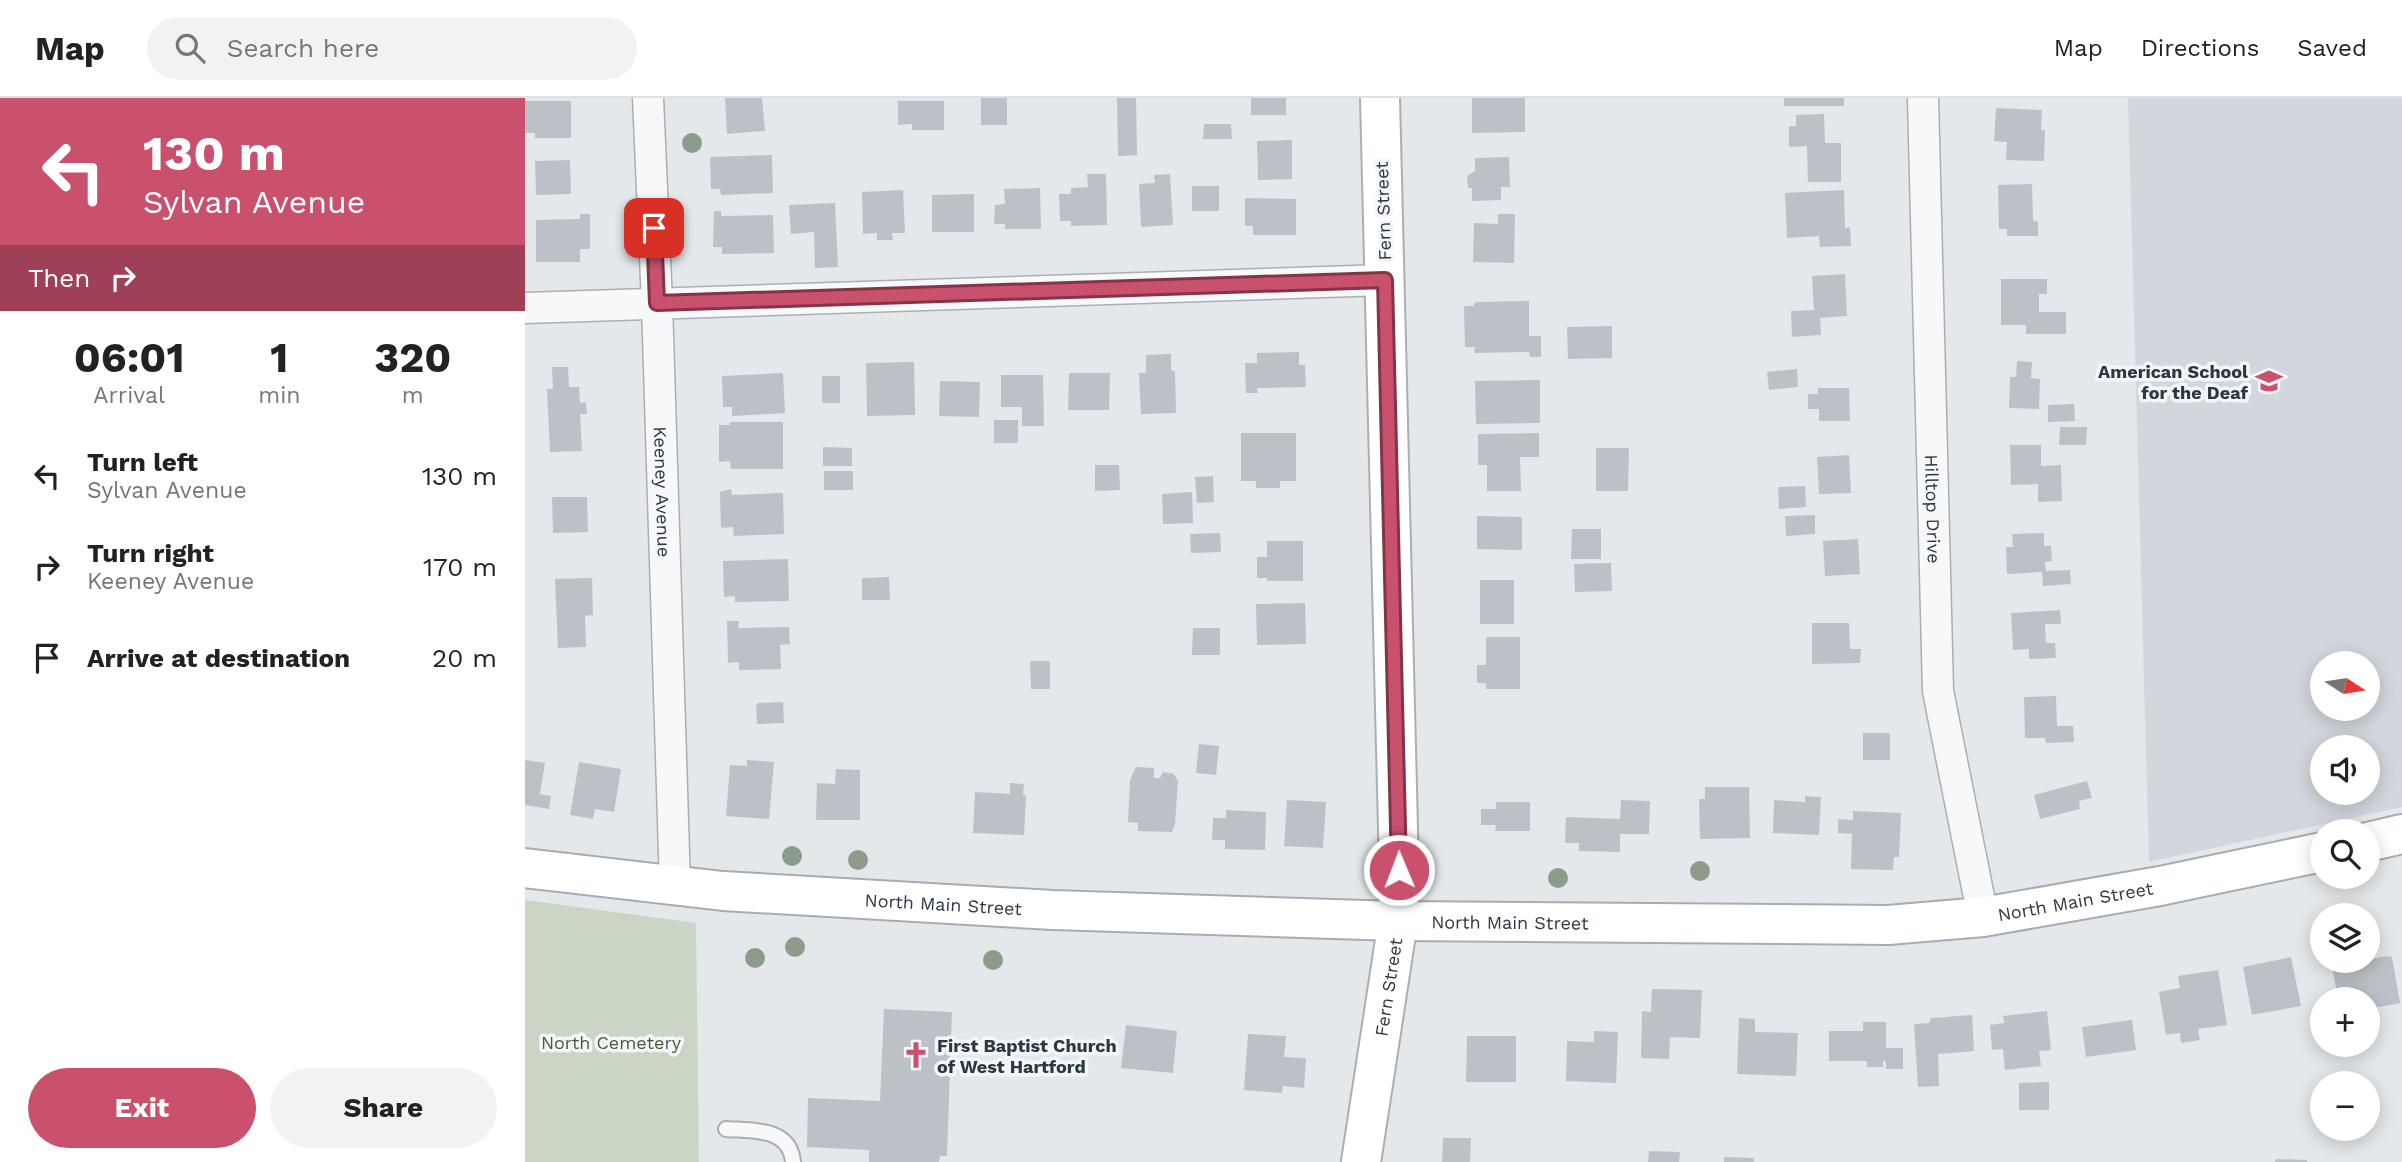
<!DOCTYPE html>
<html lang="en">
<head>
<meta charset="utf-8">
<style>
  body { margin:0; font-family:"Work Sans",sans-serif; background:#f2f2f2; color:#222; height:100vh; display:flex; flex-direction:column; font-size:26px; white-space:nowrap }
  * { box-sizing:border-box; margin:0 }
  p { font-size:23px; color:#767676 }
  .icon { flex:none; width:38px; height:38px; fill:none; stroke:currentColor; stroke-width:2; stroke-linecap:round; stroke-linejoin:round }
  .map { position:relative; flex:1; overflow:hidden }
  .details { display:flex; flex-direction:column; background:#fff; width:525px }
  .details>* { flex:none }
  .hud { background:#c9516d; color:#fff; overflow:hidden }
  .needle { width:46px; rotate:102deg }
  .tools { position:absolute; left:1785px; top:553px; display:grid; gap:14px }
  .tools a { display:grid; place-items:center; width:70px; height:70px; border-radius:50%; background:#fff; box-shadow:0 4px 18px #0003; font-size:35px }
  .pin { position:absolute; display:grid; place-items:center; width:60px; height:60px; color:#fff; margin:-30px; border-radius:14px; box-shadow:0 4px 10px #0006 }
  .me { position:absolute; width:77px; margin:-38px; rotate:359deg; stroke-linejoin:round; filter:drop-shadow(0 0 5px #0008) }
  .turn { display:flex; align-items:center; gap:24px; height:147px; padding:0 28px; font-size:32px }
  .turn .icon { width:91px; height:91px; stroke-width:2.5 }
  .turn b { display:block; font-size:49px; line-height:60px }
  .then { display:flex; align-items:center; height:66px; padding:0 28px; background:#0003; gap:14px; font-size:26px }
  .eta { display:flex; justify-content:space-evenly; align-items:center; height:119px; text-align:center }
  .eta b { font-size:42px; font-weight:700; line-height:49px }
  .button { display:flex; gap:14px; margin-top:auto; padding:14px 28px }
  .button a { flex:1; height:80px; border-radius:42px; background:#c9516d; color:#fff; font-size:28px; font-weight:700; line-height:80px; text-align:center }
  .button a+a { background:#f2f2f2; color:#222 }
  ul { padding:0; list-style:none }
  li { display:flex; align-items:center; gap:21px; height:91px; padding:0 28px }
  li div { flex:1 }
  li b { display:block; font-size:26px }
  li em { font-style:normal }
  header { display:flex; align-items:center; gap:42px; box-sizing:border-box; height:98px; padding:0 35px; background:#fff; border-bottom:2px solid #e0e0e0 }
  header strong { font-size:33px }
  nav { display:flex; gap:38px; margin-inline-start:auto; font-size:24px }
  .search { width:490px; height:63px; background:#f2f2f2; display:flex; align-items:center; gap:18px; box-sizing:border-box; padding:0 24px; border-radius:38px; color:#767676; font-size:26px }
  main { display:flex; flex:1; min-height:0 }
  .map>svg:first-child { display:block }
</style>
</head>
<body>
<header>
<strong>Map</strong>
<div class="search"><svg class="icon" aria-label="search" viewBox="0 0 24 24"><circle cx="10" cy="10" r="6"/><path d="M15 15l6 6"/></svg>Search here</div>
<nav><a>Map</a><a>Directions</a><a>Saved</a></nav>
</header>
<main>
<section class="details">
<div class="hud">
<div class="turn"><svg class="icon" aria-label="left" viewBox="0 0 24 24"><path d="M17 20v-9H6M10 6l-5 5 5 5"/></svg><div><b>130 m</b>Sylvan Avenue</div></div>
<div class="then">Then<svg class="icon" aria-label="right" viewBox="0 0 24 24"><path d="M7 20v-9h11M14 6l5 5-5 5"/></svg></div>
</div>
<div class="eta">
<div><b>06:01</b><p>Arrival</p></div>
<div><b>1</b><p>min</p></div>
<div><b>320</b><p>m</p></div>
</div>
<ul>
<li><svg class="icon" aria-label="left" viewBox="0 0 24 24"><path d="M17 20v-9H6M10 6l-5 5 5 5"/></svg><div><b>Turn left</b><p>Sylvan Avenue</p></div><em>130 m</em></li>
<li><svg class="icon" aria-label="right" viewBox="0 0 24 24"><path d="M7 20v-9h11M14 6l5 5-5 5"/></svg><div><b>Turn right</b><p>Keeney Avenue</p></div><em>170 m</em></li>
<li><svg class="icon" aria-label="arrive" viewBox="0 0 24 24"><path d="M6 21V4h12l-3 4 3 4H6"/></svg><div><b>Arrive at destination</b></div><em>20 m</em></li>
</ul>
<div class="button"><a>Exit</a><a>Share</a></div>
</section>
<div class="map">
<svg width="1877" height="1064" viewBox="0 0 1877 1064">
  <rect width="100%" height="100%" fill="#e4e8eb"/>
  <path fill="#d2d7dd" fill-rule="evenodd" d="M1603 0H1877V709L1624 764ZM1797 565H1843V611H1797ZM1797 649H1843V695H1797Z"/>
  <path fill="#cbd5c6" d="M0 802 171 825 174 1064H0Z"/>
  <path fill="#bcc1c8" d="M200 0H237L240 33 202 36Z
    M456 0H482V27H456Z
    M592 0H611L612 57 593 58Z
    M726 0H761V17H726Z
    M947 0H1000V34L947 35Z
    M1259 0H1319V8H1259Z
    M0 3H46V40H10V35H0Z
    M373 3H419V32H387V26L373 27Z
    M1471 10 1517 12 1516 32H1520L1519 63 1481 62 1482 44 1469 43Z
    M1299 16 1300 45H1316V84H1283L1282 48 1264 49V28H1271V17Z
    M679 26H706L707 41H678Z
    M767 42V81L733 82 732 43Z
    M247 57 248 95 196 97 195 91H186L185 59Z
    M984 59 985 89H976V102L947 103V90H943L942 78 950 73V60Z
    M45 62 46 96 11 97 10 63Z
    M562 76H581L582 127 546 128V123H535L534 96H546V90L563 89Z
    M645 76 648 127 616 129 614 86 630 85 629 77Z
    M1507 86 1508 122 1513 124V138H1482V131H1474L1473 87Z
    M667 88H694V113H667Z
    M515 90 516 131H480V126H469L470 107 480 106 479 91Z
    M378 92 380 135H367L368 142H352V135L338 136 337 94Z
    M1319 92 1320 130 1325 129 1326 148 1295 149 1294 138 1262 140 1260 95Z
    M449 96V134H407V97Z
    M720 100 771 101V137H728V128H720Z
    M310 105 313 169 290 170 289 134 266 136 264 107Z
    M189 113H196V118L248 117 249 155 197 156V149H188Z
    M55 116H65V151H55V164H11V122L55 121Z
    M973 116H990L989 165 948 164 949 125 973 126Z
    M1320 176 1322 218 1295 220 1296 237 1267 239 1266 213 1289 212 1287 178Z
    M1476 181H1522V196H1514V214H1541V236H1501V227H1476Z
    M1004 203V238H1016V259H1005L1004 254 949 255 950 249H940L939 208H948L951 204Z
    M1087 228V260L1043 261 1042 229Z
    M774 254V267H780L781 289 732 290 733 295H721L720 265H732V255Z
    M646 256V272L650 274 651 315 616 316 614 275H621V257Z
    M1492 263 1507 264 1506 280 1515 281 1514 311 1484 310 1485 279H1491Z
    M389 264 390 317 342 318 341 265Z
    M27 269H43L44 289H54L55 305 61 304 62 316H55L57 353 25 354 22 291H28Z
    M1272 271 1273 289 1244 292 1242 274Z
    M258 275 260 315 207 318V309H198L197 278Z
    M544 275H585L584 312H543Z
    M476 277H518L519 328H497V309H476Z
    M297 278H315V305H297Z
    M1015 282V325L951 326 950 283Z
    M415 283 455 284 454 319 414 318Z
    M1293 290H1324L1325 323H1294V311H1283V296H1293Z
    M1549 306 1550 323 1523 324V307Z
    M469 322H493V345H469Z
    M205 324H258V371H206L205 363 194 364V327H205Z
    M1535 329H1562L1561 347H1534Z
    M716 335H771V383H755V390H731V383H716Z
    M1014 335V359H995L996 393H962V367H953V336Z
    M1485 347H1516V368L1536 367 1537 403 1513 404V386L1486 387Z
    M298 349 327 350V368H298Z
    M1071 350H1104L1103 393H1071Z
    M1324 357 1326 395 1294 396 1292 359Z
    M570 367H594L595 392 570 393Z
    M299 373H328V392H299Z
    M688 378 689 404 672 405 670 379Z
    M1280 388 1281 409 1254 411 1253 389Z
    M206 391 207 397 258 395 259 436 209 438 208 429 196 430 195 394Z
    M667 394 668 425 638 426 637 396Z
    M27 399H62L63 434 28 435Z
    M1290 417V436L1261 438 1260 418Z
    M952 418 997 419V452L952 451Z
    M1047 431H1076V461H1046Z
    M695 435 696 454 666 455 665 436Z
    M1519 435V448H1526L1527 463 1520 464 1521 473 1545 472 1546 486 1518 488 1517 474 1482 476 1481 449H1488L1487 436Z
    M1333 441 1335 476 1300 478 1298 443Z
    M742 443H778V483H742V480H732V459H742Z
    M263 461 264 503 210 504V498L199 499 198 463Z
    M1086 465 1087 493 1050 494 1049 466Z
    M364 479 365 502H337V480Z
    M67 480 68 517 60 518 61 549 33 550 30 481Z
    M955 482H989V526H955Z
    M780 505 781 546 732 547 731 506Z
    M1535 512 1536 526H1520L1521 545H1530L1531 560 1504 561V551L1488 552 1486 515Z
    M202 523H214L213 530 264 529 265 546 255 547 256 571 214 572V564L203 565Z
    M1287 525H1324L1325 551H1336L1335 565 1287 566Z
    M668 530H695V557H667Z
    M961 539H995V591H961V585H952V567H961Z
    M505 563H525V591H506Z
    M1531 598 1532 628H1548L1549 644 1521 645 1520 640H1500L1499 599Z
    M258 604 259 625 232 626 231 608 233 605Z
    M1338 635H1365V662H1338Z
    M674 646 694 648 691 677 671 675Z
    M0 662 20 665 15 696 26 698 24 711 0 707Z
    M222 662 249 664 244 721 201 718 205 667 222 668Z
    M54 664 96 671 89 714 70 711 68 721 45 717Z
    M611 669 629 670V680H635L638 674 649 676 653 683 650 726 647 734 613 733V725L603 724 605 682Z
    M311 671 335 672V722H291L292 685 310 686Z
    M1562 683 1567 700 1554 703 1555 711 1515 721 1509 697Z
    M485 685 499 686 498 696 501 698 499 737 448 735 450 694 485 696Z
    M1180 689H1224L1225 740 1175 741 1174 701H1180Z
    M1280 698 1296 699 1294 737 1248 735 1249 702 1280 704Z
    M762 702 801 704 798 750 759 748Z
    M1096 702 1125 703 1124 736H1095V754L1054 753V745H1040L1041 719 1095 721Z
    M971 704H1005V733H970L971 727H956V711H971Z
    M701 712 741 714 740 752 700 751V742H687L688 720H701Z
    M1328 713 1376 715 1374 759H1369L1368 772 1326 771 1327 736 1313 735V721L1328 722Z
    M1862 858 1867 859 1875 905 1843 911V901H1813L1807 868Z
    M1766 859 1776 908 1727 917 1718 869Z
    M1693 872 1702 927 1673 931 1675 942 1656 945 1655 935 1641 937 1634 894 1655 890 1653 878Z
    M1127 891 1177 892 1175 940 1145 939 1144 961 1116 960 1117 913 1126 914Z
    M359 911 427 914 422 1058H415L414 1064H344V1052L282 1049 283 1000 355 1003Z
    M1522 913 1526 952 1514 953 1516 968 1480 972 1478 951 1467 952 1465 927 1479 925 1478 918Z
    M1447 917 1449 953 1413 956 1414 988 1393 989 1389 926 1404 925 1406 920Z
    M1214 920 1230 921V934L1273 935 1271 978 1212 976Z
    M1607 922 1611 952 1561 959 1557 929Z
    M1338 924H1361V950H1378V971H1361V964L1358 962V969H1342V963H1304V933H1338Z
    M601 927 652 933 648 975 596 970Z
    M1069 933 1093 934 1091 985 1041 983 1042 943 1069 944Z
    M723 936 761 938 759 959 781 960 779 990 758 988 757 995 719 992Z
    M942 938H991V984H941Z
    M1524 984V1012H1494V985Z
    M918 1040H946L945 1064H917Z
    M1124 1053 1155 1054 1154 1064H1123Z
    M1199 1059 1229 1060V1064H1199Z
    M1751 1061 1782 1062V1064H1750Z"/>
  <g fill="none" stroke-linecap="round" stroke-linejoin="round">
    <defs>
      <path id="lane" d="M201 1031C227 1033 265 1029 268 1064"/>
      <g id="street">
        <path id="s1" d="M123 0 132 205 150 788"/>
        <path id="s2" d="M1398 0 1413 593 1458 819"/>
        <path d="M0 210 860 182"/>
      </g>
      <g id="secondary">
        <path id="s3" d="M836 1064 873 823 874 772 855 0"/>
      </g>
      <g id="primary">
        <path d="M1843 744 1877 736"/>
        <path id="s4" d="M0 770 198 793 528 812 873 823 1363 827 1458 819 1635 788 1797 754"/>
      </g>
    </defs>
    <use href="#lane" stroke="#a9afb5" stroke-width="18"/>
    <use href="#street" stroke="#a9afb5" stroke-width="33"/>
    <use href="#secondary" stroke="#a9afb5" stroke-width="42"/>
    <use href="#primary" stroke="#a4adb7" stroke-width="42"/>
    <use href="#lane" stroke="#f7f8fa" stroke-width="14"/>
    <use href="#street" stroke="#f7f8fa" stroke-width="30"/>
    <use href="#secondary" stroke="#fff" stroke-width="38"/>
    <use href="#primary" stroke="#fff" stroke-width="38"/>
  </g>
  <g fill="#8c9c8a">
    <circle cx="167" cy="45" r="10"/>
    <circle cx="267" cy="758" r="10"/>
    <circle cx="333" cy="762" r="10"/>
    <circle cx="1175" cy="773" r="10"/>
    <circle cx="1033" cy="780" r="10"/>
    <circle cx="270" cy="849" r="10"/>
    <circle cx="230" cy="860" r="10"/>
    <circle cx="468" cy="862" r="10"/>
  </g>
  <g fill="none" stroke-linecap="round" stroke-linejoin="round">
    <defs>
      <path id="route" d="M129 130 132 205 860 182 874 772"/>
    </defs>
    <use href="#route" stroke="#833547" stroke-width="18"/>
    <use href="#route" stroke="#c9516d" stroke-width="12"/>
  </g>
  <defs>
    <symbol id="school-bare" viewBox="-9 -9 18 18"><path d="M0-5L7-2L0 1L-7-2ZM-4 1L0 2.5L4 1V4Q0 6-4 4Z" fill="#c9516d" stroke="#f4f6f9" stroke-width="2.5" paint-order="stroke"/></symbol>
    <symbol id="church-bare" viewBox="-9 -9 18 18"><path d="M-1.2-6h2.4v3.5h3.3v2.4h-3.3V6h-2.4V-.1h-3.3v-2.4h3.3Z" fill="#c9516d" stroke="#f4f6f9" stroke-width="2.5" paint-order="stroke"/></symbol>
  </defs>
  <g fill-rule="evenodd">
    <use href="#school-bare" x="1725" y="264" width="38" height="38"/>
    <use href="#church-bare" x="372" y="938" width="38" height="38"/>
  </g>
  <g text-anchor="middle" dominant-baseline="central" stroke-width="7" stroke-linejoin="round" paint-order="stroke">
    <g font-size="18" fill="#2c3743" stroke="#f4f6f9">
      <text transform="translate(858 113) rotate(-92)">Fern Street</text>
      <text stroke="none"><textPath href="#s1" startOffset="394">Keeney Avenue</textPath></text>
      <text stroke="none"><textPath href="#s2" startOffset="411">Hilltop Drive</textPath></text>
      <text stroke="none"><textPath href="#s4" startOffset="1554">North Main Street</textPath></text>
      <text stroke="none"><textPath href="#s4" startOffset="420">North Main Street</textPath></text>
      <text stroke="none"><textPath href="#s4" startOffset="987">North Main Street</textPath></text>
      <text stroke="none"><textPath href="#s3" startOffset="177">Fern Street</textPath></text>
    </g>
    <g font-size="18" font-weight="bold" fill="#2c3743" stroke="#f4f6f9" text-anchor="end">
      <text x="1723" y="273">American School<tspan x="1723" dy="21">for the Deaf</tspan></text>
      <text x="412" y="947" text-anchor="start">First Baptist Church<tspan x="412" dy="21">of West Hartford</tspan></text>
    </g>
    <g font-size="18" fill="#445e3a" stroke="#f4f6f9">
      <text x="86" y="944">North Cemetery</text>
    </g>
  </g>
</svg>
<div class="tools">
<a><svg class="needle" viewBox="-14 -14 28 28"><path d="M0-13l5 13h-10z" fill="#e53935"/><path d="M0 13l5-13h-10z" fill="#767676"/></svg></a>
<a><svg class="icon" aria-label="sound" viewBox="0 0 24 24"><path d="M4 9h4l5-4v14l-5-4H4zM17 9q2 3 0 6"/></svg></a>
<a><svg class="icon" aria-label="search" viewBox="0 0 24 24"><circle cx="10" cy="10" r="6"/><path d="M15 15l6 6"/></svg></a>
<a><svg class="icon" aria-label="layers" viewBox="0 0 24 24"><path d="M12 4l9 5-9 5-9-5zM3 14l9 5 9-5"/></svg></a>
<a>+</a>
<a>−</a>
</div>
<div class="pin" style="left:129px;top:130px;background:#d93025"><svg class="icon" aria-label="arrive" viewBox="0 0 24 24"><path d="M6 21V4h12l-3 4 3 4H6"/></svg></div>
<svg class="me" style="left:874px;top:772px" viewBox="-20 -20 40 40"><circle r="17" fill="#c9516d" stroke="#fff" stroke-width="3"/><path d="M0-11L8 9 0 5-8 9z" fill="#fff"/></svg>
</div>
</main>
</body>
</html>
